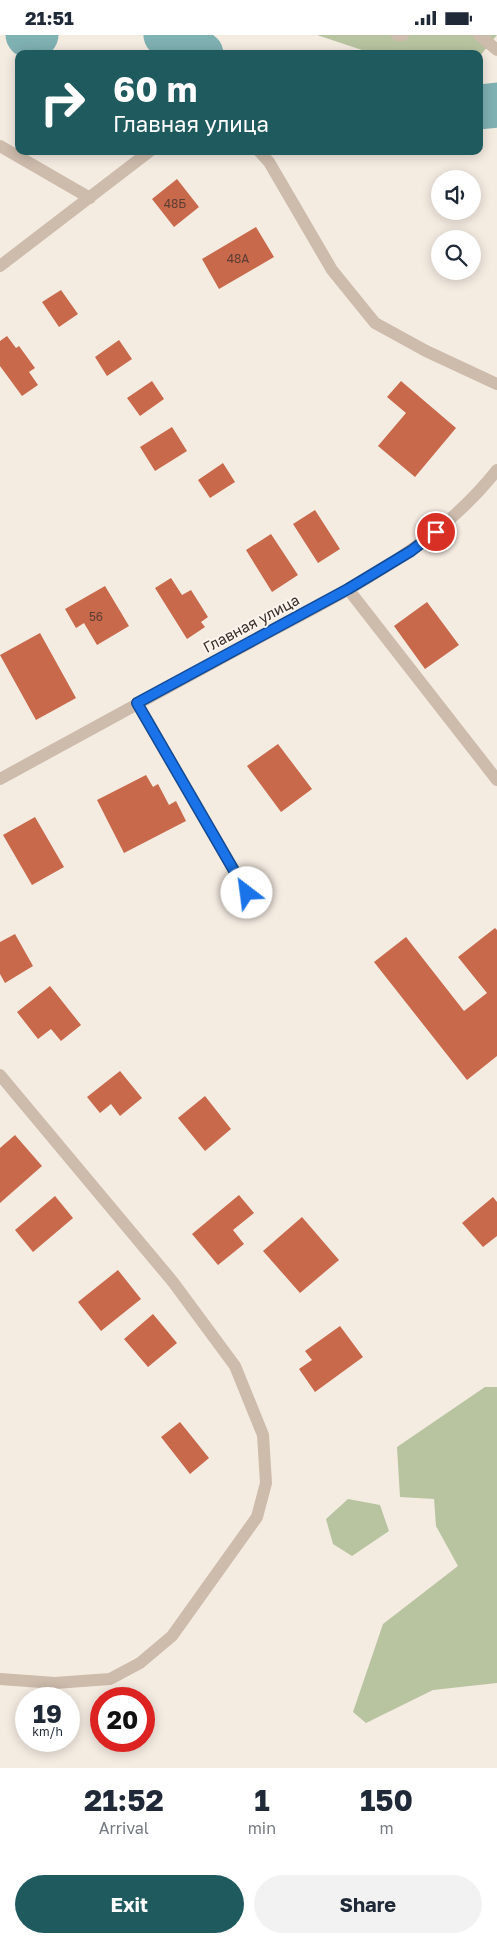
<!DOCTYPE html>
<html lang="en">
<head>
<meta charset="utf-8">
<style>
  body { margin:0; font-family:"Golos Text",sans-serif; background:#f2f2f3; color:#1f2937; height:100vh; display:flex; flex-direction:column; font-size:19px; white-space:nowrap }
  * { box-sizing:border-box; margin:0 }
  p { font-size:16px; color:#747a83 }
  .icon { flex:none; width:28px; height:28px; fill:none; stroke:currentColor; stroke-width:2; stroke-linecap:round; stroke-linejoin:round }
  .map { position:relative; height:1733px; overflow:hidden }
  .drawer { display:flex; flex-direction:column; background:#fff; flex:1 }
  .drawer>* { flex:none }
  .guide { position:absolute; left:15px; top:15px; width:468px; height:105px; border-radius:10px; box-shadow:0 2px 12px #0003; background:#1f5a5e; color:#fff; overflow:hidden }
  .buttons { position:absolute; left:431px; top:135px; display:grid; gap:10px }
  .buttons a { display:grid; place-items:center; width:50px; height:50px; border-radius:50%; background:#fff; box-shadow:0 2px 12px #0003; font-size:25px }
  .speed { position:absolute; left:15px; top:1652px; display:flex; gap:10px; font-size:25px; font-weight:700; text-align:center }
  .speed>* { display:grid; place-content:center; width:65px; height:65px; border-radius:50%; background:#fff; box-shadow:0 2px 12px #0003; line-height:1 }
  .speed small { font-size:12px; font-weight:400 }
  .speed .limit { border:8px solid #d22; background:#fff; color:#111 }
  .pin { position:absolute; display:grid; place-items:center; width:42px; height:42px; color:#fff; margin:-21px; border:2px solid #fff; border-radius:50%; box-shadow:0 1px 5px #0007 }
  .me { position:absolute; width:55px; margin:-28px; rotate:330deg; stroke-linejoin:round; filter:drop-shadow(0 0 4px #0008) }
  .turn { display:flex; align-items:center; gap:18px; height:105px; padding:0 15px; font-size:22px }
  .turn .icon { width:65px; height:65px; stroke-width:2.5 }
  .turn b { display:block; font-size:35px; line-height:42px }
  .eta { display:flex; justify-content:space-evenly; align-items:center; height:85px; text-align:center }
  .eta b { font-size:30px; font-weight:700; line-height:35px }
  .primary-button { display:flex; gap:10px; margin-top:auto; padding:10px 15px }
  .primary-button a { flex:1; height:58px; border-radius:30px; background:#1f5a5e; color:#fff; font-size:20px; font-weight:700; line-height:58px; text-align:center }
  .primary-button a+a { background:#f2f2f3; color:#1f2937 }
  .status { display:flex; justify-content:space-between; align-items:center; height:35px; padding:0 25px; background:#fff; direction:ltr }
  .status svg { height:14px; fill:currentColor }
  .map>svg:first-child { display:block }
</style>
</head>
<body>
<div class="status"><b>21:51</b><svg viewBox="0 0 49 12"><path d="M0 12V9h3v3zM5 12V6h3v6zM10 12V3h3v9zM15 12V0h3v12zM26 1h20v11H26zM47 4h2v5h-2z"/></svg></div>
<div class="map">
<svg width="497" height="1733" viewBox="0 0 497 1733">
  <rect width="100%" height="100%" fill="#f4ebe1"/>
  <path fill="#b8c4a0" d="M317 0H497L479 22V19H374Z
    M485 1352H497V1648L433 1655 366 1688 353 1677 383 1589 458 1531 436 1491 434 1464 400 1462 397 1412Z
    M348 1464 380 1470 389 1496 352 1521 333 1509 326 1484Z"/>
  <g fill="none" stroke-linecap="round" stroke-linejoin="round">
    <path stroke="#7fb0b2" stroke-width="45" d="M28 0H36
      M166 0 175 2 201 19
      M479 72 497 70"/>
  </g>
  <path fill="#c8694b" d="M177 144 199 172 174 192 152 164Z
    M256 192 274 222 219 254 202 224Z
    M61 255 78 279 59 292 42 267Z
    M7 301 16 313 19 311 35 333 29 337 38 350 22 361 0 331V306Z
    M119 305 132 324 107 341 95 322Z
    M152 346 164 364 140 381 127 363Z
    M401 346 456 393 415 442 378 411 406 378 387 362Z
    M172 392 187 416 155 436 140 412Z
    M223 428 235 447 210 463 198 445Z
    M315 475 340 514 318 528 293 489Z
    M271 499 298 540 272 557 246 515Z
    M171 543 182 560 191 555 208 582 201 587 205 592 187 604 155 553Z
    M105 551 129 591 97 610 84 588 76 593 65 574Z
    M427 567 459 610 425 634 394 591Z
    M40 598 76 663 36 685 0 620Z
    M278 709 312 754 281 777 247 731Z
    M146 740 153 752 158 749 169 770 176 766 186 786 124 818 97 765Z
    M35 782 64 832 32 850 3 800Z
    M495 893 497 895V1021L467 1045 374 927 406 902 464 976 487 958 458 922Z
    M15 899 33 931 5 948 0 939V907Z
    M50 951 81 990 61 1006 51 994 38 1004 17 977Z
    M120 1036 142 1063 120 1081 111 1069 100 1078 87 1062Z
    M205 1061 231 1094 205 1116 178 1083Z
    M15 1100 42 1131 0 1168V1113Z
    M239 1160 254 1178 233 1195 244 1209 218 1230 192 1199Z
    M55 1161 73 1183 33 1217 15 1195Z
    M493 1162 497 1167V1201L483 1212 462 1188Z
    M302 1182 339 1225 300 1258 263 1216Z
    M118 1235 141 1264 101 1296 78 1267Z
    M153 1279 177 1308 148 1332 124 1304Z
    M340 1291 363 1322 315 1357 299 1334 312 1325 305 1316Z
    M180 1387 209 1423 190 1439 161 1402Z"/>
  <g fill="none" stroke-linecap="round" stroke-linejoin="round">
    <path stroke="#cdbbac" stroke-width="12" d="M397 0H403
      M479 0 497 15
      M0 111 90 163
      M259 116 269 127 332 235 375 288 426 316 497 349
      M0 231 150 116
      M348 554 497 745
      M137 668 247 858
      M0 744C80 700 160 656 240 613 331 563 431 519 497 435
      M0 1040 173 1247 235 1331 263 1400 266 1448 257 1482 172 1601 140 1628 110 1644 55 1648 0 1644"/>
  </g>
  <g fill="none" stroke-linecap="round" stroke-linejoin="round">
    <defs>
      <path id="route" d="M247 858 137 668 348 554 411 516 436 497"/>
    </defs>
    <use href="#route" stroke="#114b97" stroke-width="12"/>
    <use href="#route" stroke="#1a73e8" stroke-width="9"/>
  </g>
  <g text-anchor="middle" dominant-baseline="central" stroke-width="4" stroke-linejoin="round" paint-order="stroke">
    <g font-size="12" fill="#5e3e33">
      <text x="175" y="168">48Б</text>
      <text x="238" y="223">48А</text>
      <text x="96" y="581">56</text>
    </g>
    <g font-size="15" fill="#3b302b" stroke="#fbf5ee">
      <text transform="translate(251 588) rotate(-28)">Главная улица</text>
    </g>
  </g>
</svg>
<div class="buttons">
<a><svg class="icon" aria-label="sound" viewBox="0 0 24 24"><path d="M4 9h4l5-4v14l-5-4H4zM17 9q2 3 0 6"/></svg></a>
<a><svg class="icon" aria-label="search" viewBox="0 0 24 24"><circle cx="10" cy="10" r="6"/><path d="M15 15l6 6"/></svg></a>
</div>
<div class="speed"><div>19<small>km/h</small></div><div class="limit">20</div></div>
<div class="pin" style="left:436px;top:497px;background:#d93025"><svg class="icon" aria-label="arrive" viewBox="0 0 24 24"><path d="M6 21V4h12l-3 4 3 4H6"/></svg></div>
<svg class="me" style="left:247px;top:858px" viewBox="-20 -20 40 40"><circle r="19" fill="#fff"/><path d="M0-13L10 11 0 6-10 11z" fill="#1a73e8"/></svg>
<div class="guide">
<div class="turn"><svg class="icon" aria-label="right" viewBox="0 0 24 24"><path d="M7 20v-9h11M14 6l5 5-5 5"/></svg><div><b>60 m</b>Главная улица</div></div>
</div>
</div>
<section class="drawer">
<div class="eta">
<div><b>21:52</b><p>Arrival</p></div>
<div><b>1</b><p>min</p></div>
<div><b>150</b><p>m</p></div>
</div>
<div class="primary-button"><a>Exit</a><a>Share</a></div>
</section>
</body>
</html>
